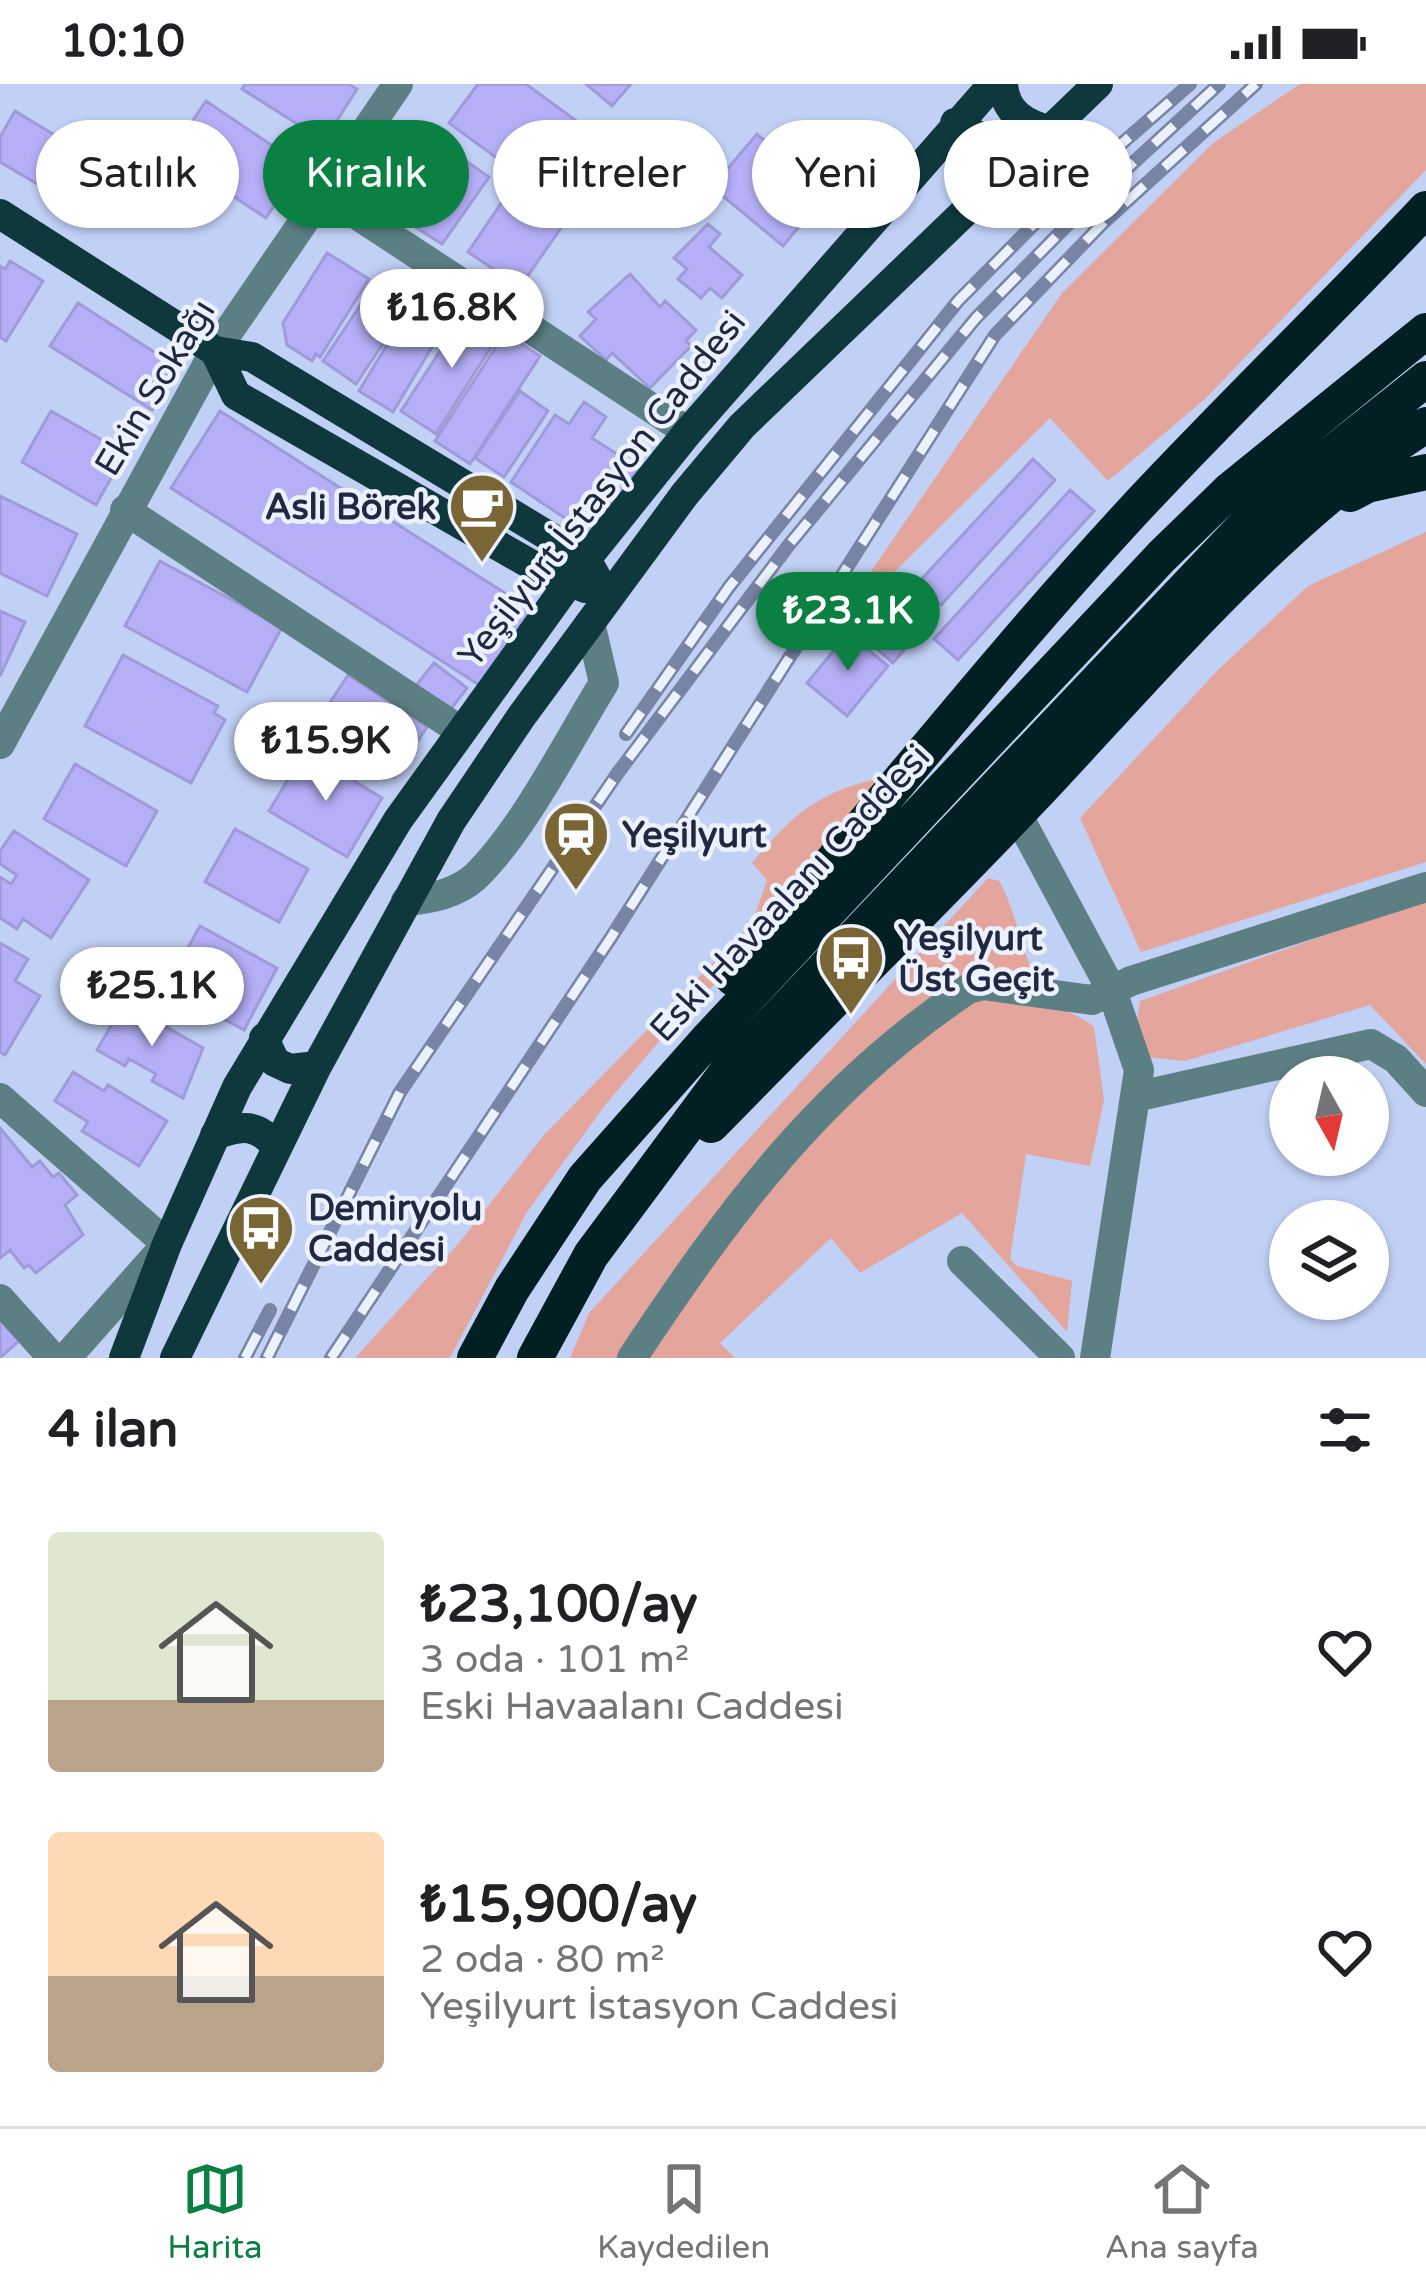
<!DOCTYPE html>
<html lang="tr">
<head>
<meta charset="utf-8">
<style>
	:root { --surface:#fff; --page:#f2f2f2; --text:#202124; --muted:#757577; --line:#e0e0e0; --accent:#0b8043 }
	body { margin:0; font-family:"Varela Round",sans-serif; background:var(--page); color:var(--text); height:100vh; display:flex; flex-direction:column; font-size:45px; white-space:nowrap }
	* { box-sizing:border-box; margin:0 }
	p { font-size:39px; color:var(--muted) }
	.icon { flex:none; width:66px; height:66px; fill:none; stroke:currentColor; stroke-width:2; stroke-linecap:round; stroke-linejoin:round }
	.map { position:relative; height:1274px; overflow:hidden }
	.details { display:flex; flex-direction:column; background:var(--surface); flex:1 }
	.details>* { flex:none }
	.guide { position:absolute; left:36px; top:36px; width:1356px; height:108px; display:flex; gap:24px }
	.needle { width:78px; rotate:172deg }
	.fabs { position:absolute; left:1269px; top:972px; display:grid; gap:24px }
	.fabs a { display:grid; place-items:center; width:120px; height:120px; border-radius:50%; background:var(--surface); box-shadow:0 3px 9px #0004; font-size:60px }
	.price { position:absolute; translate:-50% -102px; padding:0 27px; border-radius:42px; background:#fff; color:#222; font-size:39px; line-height:78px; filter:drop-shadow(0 3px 6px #0008) }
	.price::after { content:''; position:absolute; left:50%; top:72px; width:36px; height:27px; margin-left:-18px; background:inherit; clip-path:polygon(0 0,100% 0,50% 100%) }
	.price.selected { background:var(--accent); color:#fff }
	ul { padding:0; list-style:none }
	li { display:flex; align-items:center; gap:36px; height:300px; padding:0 48px }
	li span { display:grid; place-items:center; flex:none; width:336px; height:240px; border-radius:12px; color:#555 }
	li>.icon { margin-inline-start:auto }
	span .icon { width:144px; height:144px; fill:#fffc; stroke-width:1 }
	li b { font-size:51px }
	h2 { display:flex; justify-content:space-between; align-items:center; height:144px; padding:0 48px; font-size:51px }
	.tag { padding:0 42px; border-radius:54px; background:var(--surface); box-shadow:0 3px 9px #0004; font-size:42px; line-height:108px }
	.tag.selected { background:var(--accent); color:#fff }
	.status { display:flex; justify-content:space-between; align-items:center; height:84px; padding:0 60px; background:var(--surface); direction:ltr }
	.status svg { height:33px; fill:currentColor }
	.tab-bar { display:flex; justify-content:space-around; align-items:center; height:168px; border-top:3px solid var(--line); background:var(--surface); font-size:33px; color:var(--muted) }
	.tab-bar a { display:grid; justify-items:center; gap:6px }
	.tab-bar .selected { color:var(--accent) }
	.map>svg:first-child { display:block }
	.green { fill:#e3a59c }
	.building { fill:#b4aff7; stroke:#9f9ad8; stroke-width:3 }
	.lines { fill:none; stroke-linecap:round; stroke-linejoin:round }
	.minor { stroke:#5c7f84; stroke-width:30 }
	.major { stroke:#0f383d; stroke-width:30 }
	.highway { stroke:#021f23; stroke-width:36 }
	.rail-casing { stroke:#7784a3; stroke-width:14 }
	.rail { stroke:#ecf1fe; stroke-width:9; stroke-dasharray:27; stroke-linecap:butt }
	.labels { text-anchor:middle; stroke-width:9; stroke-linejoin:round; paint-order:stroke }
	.street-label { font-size:36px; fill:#202941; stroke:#ecf1fe }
	.poi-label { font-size:36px; font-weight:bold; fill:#202941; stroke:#ecf1fe; text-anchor:start }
</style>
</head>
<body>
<div class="status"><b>10:10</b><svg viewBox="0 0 49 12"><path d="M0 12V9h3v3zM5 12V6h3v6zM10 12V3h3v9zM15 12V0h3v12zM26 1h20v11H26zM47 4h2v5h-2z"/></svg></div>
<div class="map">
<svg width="1426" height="1274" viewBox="0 0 1426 1274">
	<rect width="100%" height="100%" fill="#c1d0f5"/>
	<!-- green -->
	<path class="green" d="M1300,0H1426V86L1205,315L1108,397L1050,334L860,522L850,518L1062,209L1213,59Z
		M1426,448V778L1141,868L1080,734L1218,586L1308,502Z
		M880,694L751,866L678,935L606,1020L527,1128L450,1274H355L459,1159L544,1051L752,839L767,796L752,779C792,731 818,708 880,694Z
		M988,794L999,797C1021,834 1021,887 1054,918C1064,928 1082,932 1094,943L1104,1016L1090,1082L1026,1070L1010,1175L1017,1182L1072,1197L1067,1248L962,1129L860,1189L831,1154L720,1259L735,1274H570L589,1229Z
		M1426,815V980L1370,921L1185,977L1146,973L1135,950L1140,917Z"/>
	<!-- building -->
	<path class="building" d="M245,0H348L357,5L324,57L242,5Z
		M478,0H526L604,57L558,119L449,39Z
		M586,0H631L612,22Z
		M206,17L301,81L266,134L170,70Z
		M15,27L109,84L83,127L0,78V53Z
		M757,50L827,109L783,162L712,103Z
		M445,62L489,93L442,160L417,144L422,136L394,118L432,63L441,69Z
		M508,109L561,144L520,203L468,168Z
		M708,140L720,150L709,163L742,191L722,214L710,204L701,214L678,195L687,185L674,174Z
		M327,169L369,195L320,273L316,270L312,277L287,261L283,239Z
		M10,177L43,197L6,257L0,253V182L5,185Z
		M630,190L660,223L665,217L696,246L686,257L691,262L650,304L612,269L606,276L580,252L596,235L588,228Z
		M373,202L407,224L356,300L323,277Z
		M78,219L179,284L152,326L50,262Z
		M468,224L502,246L436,350L401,327Z
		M407,228L441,248L393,328L359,307Z
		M505,249L540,272L470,380L435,357Z
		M520,307L548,327L504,393L475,374Z
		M584,318L606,333L592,354L639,384L593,453L511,398L555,331L569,340Z
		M51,327L125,369L96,421L22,378Z
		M220,327L533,527L484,604L171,404Z
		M1033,375L1055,396L941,521L917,500Z
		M1070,406L1094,427L958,576L934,555Z
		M0,412L77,450L47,512L0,489Z
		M160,477L282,543L247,608L125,542Z
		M877,507L922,545L893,579L848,540Z
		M0,527L25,538L0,592Z
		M848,549L888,582L847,632L807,599Z
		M123,571L218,622L214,629L225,636L191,699L85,642Z
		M434,579L467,604L448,629L414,604Z
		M348,591L427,643L394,693L315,641Z
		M305,667L382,714L347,773L269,727Z
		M75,680L157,727L126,782L44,735Z
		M235,745L308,785L279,838L205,798Z
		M14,747L89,796L51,854L23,835L17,845L0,834V793L11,800L17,791L0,780V767Z
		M200,842L277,884L244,946L166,904Z
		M0,859L28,875L15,897L40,912L5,971L0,968Z
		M124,919L203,964L183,1014L152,997L156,990L129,975L125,982L97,966Z
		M73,988L104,1007L108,1001L167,1037L139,1082L82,1047L88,1038L55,1017Z
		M0,1044L32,1083L40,1077L53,1093L59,1089L77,1111L65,1121L83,1151L36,1189L29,1181L24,1184L10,1166L0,1174Z
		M0,1234L20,1256L0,1274Z"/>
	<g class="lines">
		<!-- minor -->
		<path class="minor" d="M324,109L688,348
			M125,426L461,647
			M0,660L215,267L398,0
			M1017,730L1112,907L1139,986L1095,1274
			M406,817C430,815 456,810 475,793C523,747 568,657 604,599L590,539
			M1135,1013L1371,960L1396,975L1426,1008
			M0,1014L167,1160L66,1274
			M962,1177L1060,1274
			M0,1215L53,1274
			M632,1274C729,1128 820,1004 968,905L983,901L1092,916L1131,897L1426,803"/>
		<!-- major -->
		<path class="major" d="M1003,0C1005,29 1025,40 1051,47
			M955,39L989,58L1006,91
			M0,130L215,267L252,273L565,462L586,475L596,493
			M215,267L236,311L539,485L585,504
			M264,954L275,978L290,985L317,982
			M215,1051C241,1041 258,1039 276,1063
			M124,1274L167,1160L237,1003L398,736L586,475L688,348L993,0
			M175,1274L317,982L451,737L521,633L685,410L742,342L1098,0"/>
		<!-- highway -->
		<path class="highway" d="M1350,410L1367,401L1426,388
			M733,894C868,739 995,576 1135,425C1230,323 1331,226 1426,125
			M711,1041C819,930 930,822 1036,710C1150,589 1285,428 1426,341
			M475,1274L512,1205L585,1094L710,953L1162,472L1230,406L1426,247
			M535,1274L591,1171L730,984L1256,430L1426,295"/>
		<!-- rail casing -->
		<g class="rail-casing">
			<path id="rail" d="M626,650L729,503L958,217L1064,110L1190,0
				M245,1274L270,1226
				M267,1274L400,1008L617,690L788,462L976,234L1084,124L1219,0
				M331,1274L612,852L995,251L1104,138L1256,0"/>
		</g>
		<!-- rail -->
		<use href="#rail" class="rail"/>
	</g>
	<!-- icons -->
	<defs>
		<g id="cafe-pin" transform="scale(3.45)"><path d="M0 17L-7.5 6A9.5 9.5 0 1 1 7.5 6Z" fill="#7a6635" stroke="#ecf1fe"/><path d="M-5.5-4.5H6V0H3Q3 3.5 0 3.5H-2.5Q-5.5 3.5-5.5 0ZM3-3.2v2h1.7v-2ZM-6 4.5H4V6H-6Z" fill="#fff"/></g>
		<g id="station-pin" transform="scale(3.45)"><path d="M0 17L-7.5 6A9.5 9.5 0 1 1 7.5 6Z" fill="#7a6635" stroke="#ecf1fe"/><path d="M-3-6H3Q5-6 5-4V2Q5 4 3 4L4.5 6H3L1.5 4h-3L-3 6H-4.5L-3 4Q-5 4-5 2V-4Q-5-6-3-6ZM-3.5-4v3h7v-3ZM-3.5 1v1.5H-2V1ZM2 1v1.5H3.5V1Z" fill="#fff"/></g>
		<g id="bus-pin" transform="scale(3.45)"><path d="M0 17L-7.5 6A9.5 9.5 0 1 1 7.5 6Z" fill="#7a6635" stroke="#ecf1fe"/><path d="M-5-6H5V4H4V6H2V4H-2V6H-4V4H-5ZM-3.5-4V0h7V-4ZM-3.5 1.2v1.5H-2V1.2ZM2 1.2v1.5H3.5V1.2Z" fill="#fff"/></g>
	</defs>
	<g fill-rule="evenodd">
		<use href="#cafe-pin" x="482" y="422"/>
		<use href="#station-pin" x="576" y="750"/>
		<use href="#bus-pin" x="851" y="874"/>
		<use href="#bus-pin" x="261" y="1144"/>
	</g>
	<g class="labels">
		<!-- street labels -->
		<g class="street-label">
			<text transform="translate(154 303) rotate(-59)" y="13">Ekin Sokağı</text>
			<text transform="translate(601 404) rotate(-52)" y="13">Yeşilyurt İstasyon Caddesi</text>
			<text transform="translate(789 808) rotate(-47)" y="13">Eski Havaalanı Caddesi</text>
		</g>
		<!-- poi labels -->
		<g class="poi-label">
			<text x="436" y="435" text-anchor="end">Asli Börek</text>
			<text x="622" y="763">Yeşilyurt</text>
			<text x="898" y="866">Yeşilyurt<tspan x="898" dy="41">Üst Geçit</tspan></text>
			<text x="308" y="1136">Demiryolu<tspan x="308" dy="41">Caddesi</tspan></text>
		</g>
	</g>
</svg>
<div class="fabs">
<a><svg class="needle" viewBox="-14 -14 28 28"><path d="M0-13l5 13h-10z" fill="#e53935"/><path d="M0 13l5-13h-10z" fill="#757577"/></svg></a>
<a><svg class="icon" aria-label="layers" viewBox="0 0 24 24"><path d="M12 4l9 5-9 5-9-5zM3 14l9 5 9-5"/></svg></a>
</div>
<b class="price" style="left:452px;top:287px">₺16.8K</b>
<b class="price selected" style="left:848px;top:590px">₺23.1K</b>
<b class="price" style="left:326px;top:720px">₺15.9K</b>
<b class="price" style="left:152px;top:965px">₺25.1K</b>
<div class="guide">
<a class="tag">Satılık</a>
<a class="tag selected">Kiralık</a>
<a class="tag">Filtreler</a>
<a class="tag">Yeni</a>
<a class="tag">Daire</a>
</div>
</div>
<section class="details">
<h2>4 ilan<svg class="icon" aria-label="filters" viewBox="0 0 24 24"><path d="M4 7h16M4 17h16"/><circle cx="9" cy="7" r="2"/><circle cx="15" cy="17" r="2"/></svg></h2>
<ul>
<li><span style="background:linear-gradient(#dfe7d0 70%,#b9a48a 0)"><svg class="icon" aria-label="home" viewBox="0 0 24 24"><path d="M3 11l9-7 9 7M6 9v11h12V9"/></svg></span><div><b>₺23,100/ay</b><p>3 oda · 101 m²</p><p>Eski Havaalanı Caddesi</p></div><svg class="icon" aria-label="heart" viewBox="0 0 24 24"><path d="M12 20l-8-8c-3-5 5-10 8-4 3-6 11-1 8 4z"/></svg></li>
<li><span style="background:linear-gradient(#ffd9b3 60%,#b9a48a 0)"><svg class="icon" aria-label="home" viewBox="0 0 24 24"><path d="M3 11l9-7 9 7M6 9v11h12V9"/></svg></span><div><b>₺15,900/ay</b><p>2 oda · 80 m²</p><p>Yeşilyurt İstasyon Caddesi</p></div><svg class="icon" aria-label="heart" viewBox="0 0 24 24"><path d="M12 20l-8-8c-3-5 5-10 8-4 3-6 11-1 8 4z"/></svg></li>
</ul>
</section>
<nav class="tab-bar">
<a class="selected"><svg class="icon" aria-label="map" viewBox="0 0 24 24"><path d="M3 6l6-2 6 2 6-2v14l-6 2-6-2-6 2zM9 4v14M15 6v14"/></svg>Harita</a>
<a><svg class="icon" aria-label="saved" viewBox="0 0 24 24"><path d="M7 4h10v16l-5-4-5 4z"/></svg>Kaydedilen</a>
<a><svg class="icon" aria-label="home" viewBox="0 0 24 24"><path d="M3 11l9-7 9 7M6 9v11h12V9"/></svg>Ana sayfa</a>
</nav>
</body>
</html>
